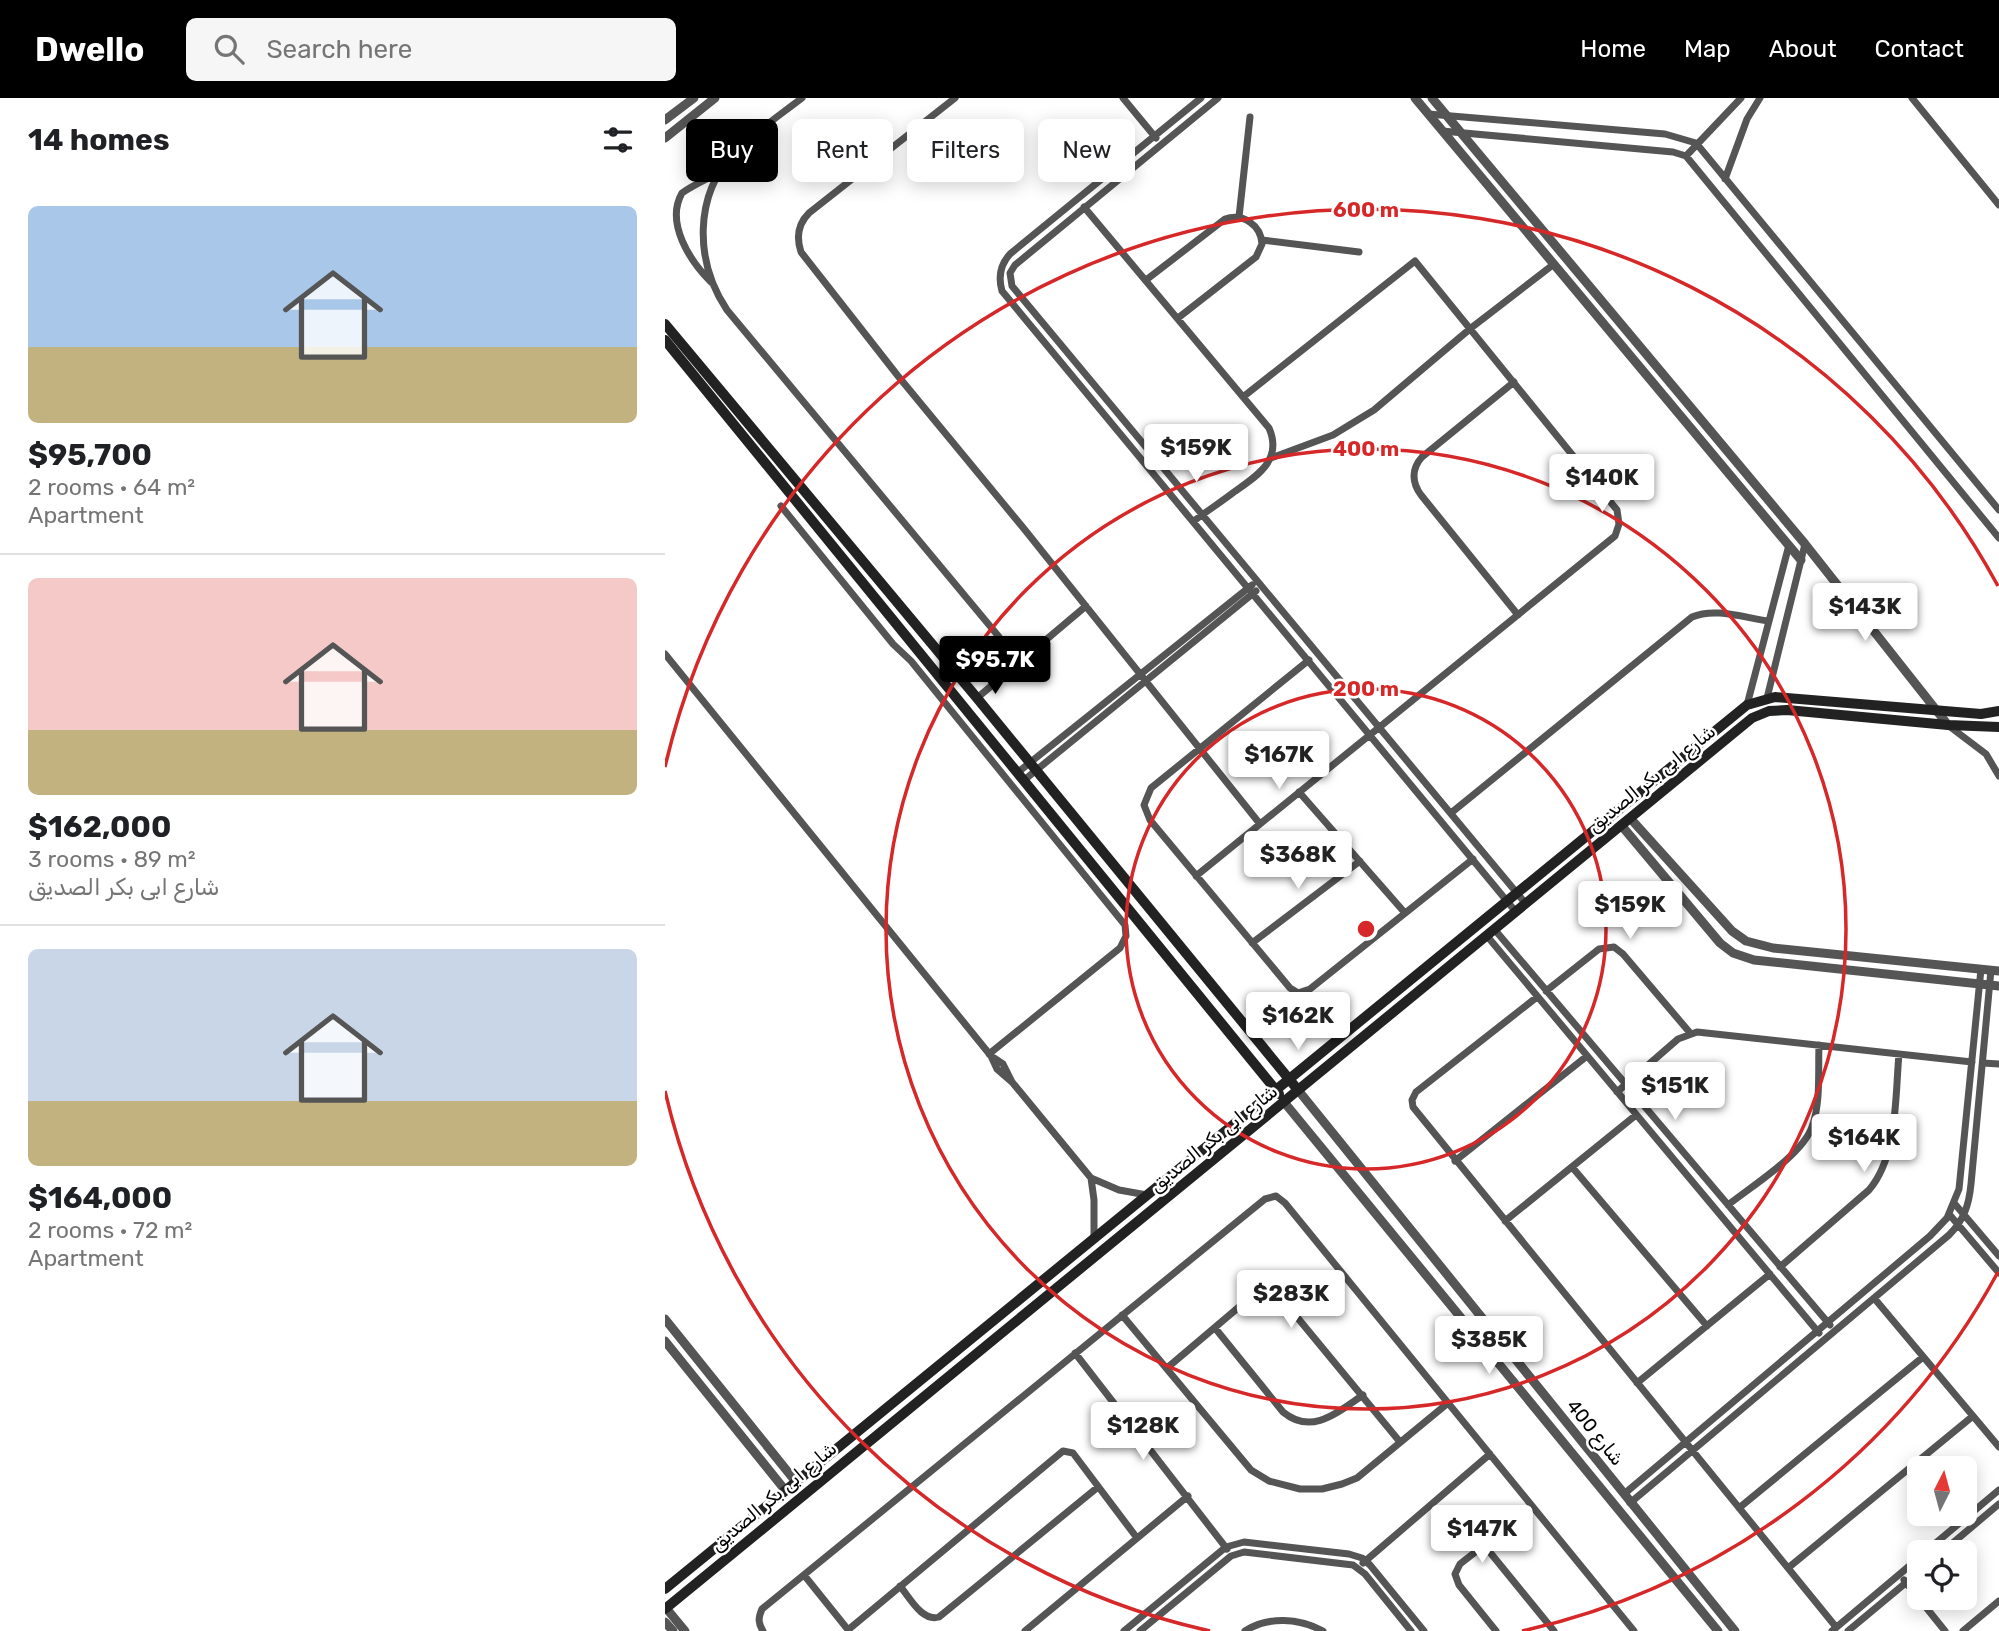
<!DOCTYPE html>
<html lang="en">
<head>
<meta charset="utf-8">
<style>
	:root { --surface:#fff; --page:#f6f6f6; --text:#202124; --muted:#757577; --line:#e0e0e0; --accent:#000 }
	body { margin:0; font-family:Rubik,Cairo,sans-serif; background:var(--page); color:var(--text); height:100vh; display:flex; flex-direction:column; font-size:26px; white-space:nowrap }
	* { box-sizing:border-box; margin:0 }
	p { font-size:23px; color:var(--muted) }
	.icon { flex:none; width:38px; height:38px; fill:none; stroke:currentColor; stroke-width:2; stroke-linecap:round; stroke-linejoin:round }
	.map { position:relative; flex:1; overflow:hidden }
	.panel { display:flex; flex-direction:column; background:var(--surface); width:665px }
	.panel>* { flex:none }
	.banner { position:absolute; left:21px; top:21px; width:665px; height:63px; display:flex; gap:14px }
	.needle { width:46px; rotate:6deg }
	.tools { position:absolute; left:1242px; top:1358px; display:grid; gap:14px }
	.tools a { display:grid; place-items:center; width:70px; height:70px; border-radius:10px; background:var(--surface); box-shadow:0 4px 18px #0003; font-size:35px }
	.price { position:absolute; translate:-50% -60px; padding:0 16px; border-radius:7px; background:#fff; color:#222; font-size:23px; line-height:46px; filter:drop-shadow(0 2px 4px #0008) }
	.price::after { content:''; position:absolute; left:50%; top:42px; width:21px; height:16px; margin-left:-10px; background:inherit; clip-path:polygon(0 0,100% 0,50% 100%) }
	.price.active { background:var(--accent); color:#fff }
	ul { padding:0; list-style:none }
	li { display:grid; align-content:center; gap:14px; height:371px; padding:0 28px }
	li+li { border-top:2px solid var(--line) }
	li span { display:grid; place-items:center; height:217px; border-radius:10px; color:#555 }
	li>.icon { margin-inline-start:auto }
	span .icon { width:126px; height:126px; fill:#fffc; stroke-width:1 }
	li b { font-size:30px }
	h2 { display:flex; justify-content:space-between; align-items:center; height:84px; padding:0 28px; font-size:30px }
	.tag { padding:0 24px; border-radius:10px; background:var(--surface); box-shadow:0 4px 18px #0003; font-size:24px; line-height:63px }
	.tag.active { background:var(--accent); color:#fff }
	header { display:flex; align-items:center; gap:42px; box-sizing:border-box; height:98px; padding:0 35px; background:var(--accent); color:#fff }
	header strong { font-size:33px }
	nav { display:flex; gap:38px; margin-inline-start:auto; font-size:24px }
	.search { width:490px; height:63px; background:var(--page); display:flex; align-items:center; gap:18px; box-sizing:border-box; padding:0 24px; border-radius:10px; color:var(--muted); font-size:26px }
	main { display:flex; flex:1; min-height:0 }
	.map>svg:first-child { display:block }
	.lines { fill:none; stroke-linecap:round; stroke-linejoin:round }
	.minor { stroke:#555; stroke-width:7 }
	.tertiary { stroke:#555; stroke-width:9 }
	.secondary { stroke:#222; stroke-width:10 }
	.ring { fill:none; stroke:#d62828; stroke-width:3.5 }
	.labels { text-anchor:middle; stroke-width:5; stroke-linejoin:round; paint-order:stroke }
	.street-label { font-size:19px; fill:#000; stroke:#fff }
	.centre { fill:#d62828; stroke:#fff; stroke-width:3.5 }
	.ring-label { font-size:21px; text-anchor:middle; font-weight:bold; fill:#d62828; stroke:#fff; stroke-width:5; stroke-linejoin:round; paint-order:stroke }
</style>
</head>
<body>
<header>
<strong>Dwello</strong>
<div class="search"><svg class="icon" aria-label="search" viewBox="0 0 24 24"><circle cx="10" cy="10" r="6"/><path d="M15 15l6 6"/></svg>Search here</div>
<nav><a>Home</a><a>Map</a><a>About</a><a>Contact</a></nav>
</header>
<main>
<section class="panel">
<h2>14 homes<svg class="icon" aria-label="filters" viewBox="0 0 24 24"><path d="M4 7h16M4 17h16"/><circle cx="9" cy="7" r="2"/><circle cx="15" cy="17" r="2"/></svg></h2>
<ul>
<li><span style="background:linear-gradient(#a9c7e8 65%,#c2b280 0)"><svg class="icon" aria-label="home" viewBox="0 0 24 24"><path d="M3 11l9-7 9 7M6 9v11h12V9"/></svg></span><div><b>$95,700</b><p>2 rooms · 64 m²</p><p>Apartment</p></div></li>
<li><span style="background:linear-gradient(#f6c9c9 70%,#c2b280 0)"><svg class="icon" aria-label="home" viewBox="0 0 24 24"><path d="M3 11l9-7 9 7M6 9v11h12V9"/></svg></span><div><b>$162,000</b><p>3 rooms · 89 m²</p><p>شارع ابى بكر الصديق</p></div></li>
<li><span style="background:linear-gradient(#c9d6e8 70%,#c2b280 0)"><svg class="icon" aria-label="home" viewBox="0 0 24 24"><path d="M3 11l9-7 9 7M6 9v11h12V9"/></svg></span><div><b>$164,000</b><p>2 rooms · 72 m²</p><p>Apartment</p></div></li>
</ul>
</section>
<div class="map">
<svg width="1334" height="1533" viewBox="0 0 1334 1533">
	<rect width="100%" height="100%" fill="#fff"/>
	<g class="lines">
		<!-- minor -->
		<path class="minor" d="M137,0C115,17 90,34 70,54C28,98 30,164 62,212L355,564
			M290,0L144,115C133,126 131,139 136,154L233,278L360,432L595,726
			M458,0L491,40
			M536,0L345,156C335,167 333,179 337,193L851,814
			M553,0L350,167L345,175L347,188L861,806
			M1247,0L1334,107
			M763,16L1000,36L1031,45L1334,412
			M777,33L1008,54L1021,58L1334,440
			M1021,58L1076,0
			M1060,81L1082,21L1095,0
			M419,109L604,330C618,362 592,378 569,394C556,404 542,413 529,423
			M574,119L585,19
			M597,142L694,154
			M481,182L560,121C578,115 596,127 597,146L591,159L513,220
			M46,184C25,163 0,125 17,95C28,87 42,81 55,74
			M849,284L757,359C746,371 747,385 756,397L853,517
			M606,360L668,337L709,312L806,230L889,166
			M116,408L228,546L246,563L460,827L461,838L455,850L324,956
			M0,556L326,958L332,971L347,984L426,1080L454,1092L482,1097
			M644,562L486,690L479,707L485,722L625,890L633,895L645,891L808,761
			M312,600L421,508
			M1102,600L1140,446
			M1082,607L1124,447
			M1284,628L1321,656L1334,678
			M352,675L587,487
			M358,683L591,493
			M634,694L740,815
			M786,715L1027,519C1050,509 1080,520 1104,523
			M531,778L950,438L954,426L952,412L750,163L578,299
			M830,832L1165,1227
			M822,838L1154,1235
			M587,845L695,763
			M881,893L934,851L949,849L958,856L1026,936
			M872,899L751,994L747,1002L748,1009L1171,1529
			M326,958L338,966L347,984
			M1318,965L1334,966
			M952,994L1013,941L1032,934L1307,964
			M790,1063L922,958
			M907,1069L1042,1228
			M426,1080L429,1102V1141
			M1289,1105L1334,1158
			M1063,1107C1087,1088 1137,1057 1147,1029C1156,1004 1153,973 1154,947
			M1284,1116L1334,1175
			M840,1123L971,1017
			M1115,1169L1204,1092C1233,1058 1230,999 1234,956
			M1209,1200L1334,1349
			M457,1217L586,1372L604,1383L635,1391H657L677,1386L692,1380L783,1305
			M550,1230L618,1314C647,1338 673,1314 698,1297
			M410,1255L562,1451
			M502,1270L594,1192L601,1189L608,1190L735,1344
			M972,1285L1105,1176
			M959,1396L1265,1138L1282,1120L1294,1091L1316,871
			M965,1405L1284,1137C1299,1122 1304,1107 1306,1086L1326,872
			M1074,1410L1258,1259
			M819,1447L889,1533
			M1260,1454L1334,1392
			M1277,1454L1334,1406
			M698,1465L825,1356
			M1123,1470L1308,1318
			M139,1477L184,1533
			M1239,1482L1280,1533
			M235,1488C245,1500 257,1524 274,1519L433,1389
			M183,1532L398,1353L408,1355L472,1440
			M98,1533C93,1525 93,1520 97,1511L600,1101L611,1098L620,1105L969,1533
			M360,1533L523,1398
			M459,1533L561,1449L579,1444L684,1456L697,1460L705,1467L759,1533
			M475,1533L566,1458L579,1454L688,1467L700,1476L746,1533
			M580,1533C603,1518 634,1520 658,1533
			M831,1533L794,1487L790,1476L795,1466L868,1409
			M1167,1533L1255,1459
			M1183,1533L1255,1473
			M1298,1533L1334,1503"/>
		<!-- tertiary -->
		<path class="tertiary" d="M750,0L1136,462
			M767,0L1140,446L1283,627
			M0,22L29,0
			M0,40L50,0
			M965,720L1067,833L1081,843L1108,850L1334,873
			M956,727L1055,845L1068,855L1089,862L1334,888
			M633,992L1070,1533
			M619,1004L1053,1533
			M0,1221L131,1384
			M0,1243L120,1392
			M1,1510L20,1533
			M0,1524L8,1533"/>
		<!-- secondary -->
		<path class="secondary" d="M0,226L312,600L633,992
			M0,242L614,996
			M0,1491L1082,607L1110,599L1316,616L1334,613
			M0,1511L1087,620L1104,613L1122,612L1283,627L1334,629"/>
	</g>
	<!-- distance rings -->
	<g class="ring">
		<circle cx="701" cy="831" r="240"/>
		<circle cx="701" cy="831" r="480"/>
		<path d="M1333 1174A719 719 0 0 1 857 1533M545 1533A719 719 0 0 1 0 993M0 669A719 719 0 0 1 1333 488"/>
	</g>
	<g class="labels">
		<!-- street labels -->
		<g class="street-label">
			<text transform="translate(986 680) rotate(-39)" y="7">شارع ابى بكر الصديق</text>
			<text transform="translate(548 1040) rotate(-39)" y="7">شارع ابى بكر الصديق</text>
			<text transform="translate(931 1334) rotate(51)" y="7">شارع 400</text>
			<text transform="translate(108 1398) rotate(-40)" y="7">شارع ابى بكر الصديق</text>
		</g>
	</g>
	<circle cx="701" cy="831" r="10" class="centre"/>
	<g class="ring-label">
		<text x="701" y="119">600 m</text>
		<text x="701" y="358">400 m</text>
		<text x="701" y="598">200 m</text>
	</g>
</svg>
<div class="tools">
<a><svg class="needle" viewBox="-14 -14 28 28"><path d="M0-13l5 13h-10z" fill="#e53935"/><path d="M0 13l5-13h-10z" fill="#757577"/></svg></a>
<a><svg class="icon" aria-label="locate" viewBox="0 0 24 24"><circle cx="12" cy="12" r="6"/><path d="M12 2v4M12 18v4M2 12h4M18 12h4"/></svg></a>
</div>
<b class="price" style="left:531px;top:386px">$159K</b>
<b class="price" style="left:937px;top:416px">$140K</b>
<b class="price" style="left:1200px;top:545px">$143K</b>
<b class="price active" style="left:330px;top:598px">$95.7K</b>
<b class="price" style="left:614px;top:693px">$167K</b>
<b class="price" style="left:633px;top:793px">$368K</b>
<b class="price" style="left:965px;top:843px">$159K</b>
<b class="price" style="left:633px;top:954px">$162K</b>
<b class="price" style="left:1010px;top:1024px">$151K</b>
<b class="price" style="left:1199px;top:1076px">$164K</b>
<b class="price" style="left:626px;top:1232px">$283K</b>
<b class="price" style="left:824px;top:1278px">$385K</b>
<b class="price" style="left:478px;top:1364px">$128K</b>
<b class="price" style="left:817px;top:1467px">$147K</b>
<div class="banner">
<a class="tag active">Buy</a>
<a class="tag">Rent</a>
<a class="tag">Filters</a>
<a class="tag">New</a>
</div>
</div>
</main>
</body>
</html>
